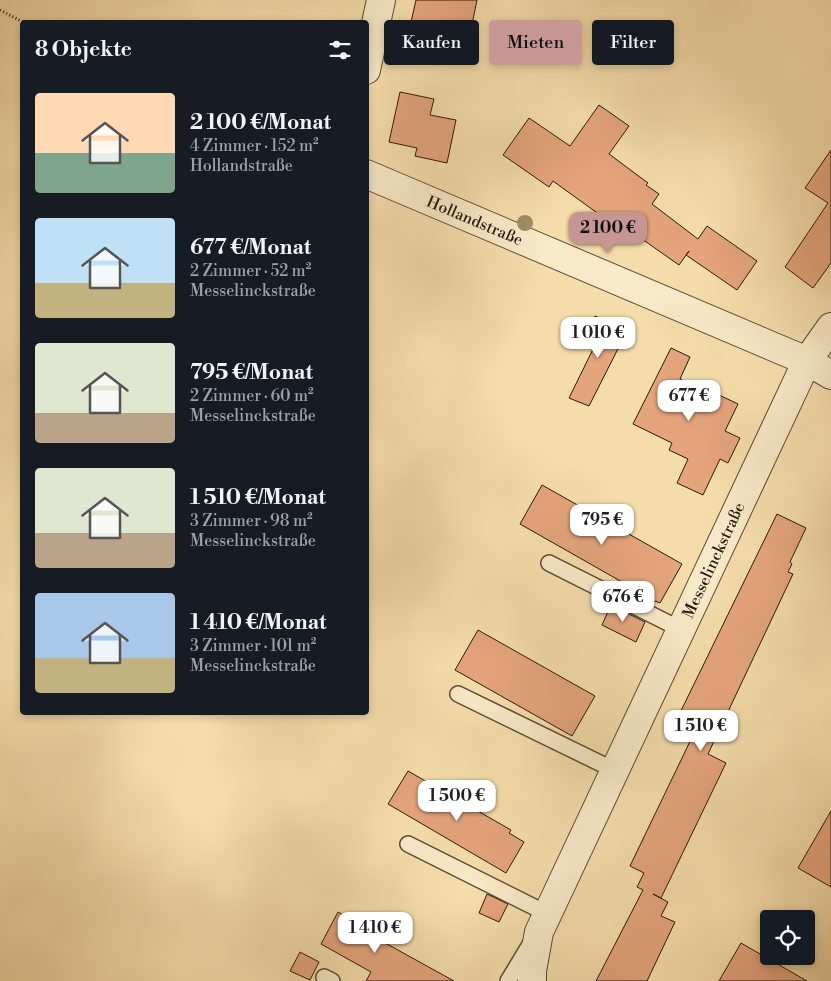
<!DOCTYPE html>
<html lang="de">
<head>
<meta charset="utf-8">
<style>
	:root { --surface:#171b24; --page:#242831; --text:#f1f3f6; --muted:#9ea1a6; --accent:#c59692 }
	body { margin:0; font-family:"Libre Bodoni",serif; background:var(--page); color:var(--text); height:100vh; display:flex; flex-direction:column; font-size:19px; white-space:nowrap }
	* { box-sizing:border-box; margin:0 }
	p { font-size:16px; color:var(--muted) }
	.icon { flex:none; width:28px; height:28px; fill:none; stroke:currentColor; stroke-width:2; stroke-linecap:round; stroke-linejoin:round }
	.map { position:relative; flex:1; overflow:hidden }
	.sheet { position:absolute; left:20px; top:20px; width:349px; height:695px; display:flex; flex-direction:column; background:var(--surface); border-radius:5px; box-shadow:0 2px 8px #0003 }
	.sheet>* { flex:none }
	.guide { position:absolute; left:384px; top:20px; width:371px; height:45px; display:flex; gap:10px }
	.buttons { position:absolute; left:760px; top:910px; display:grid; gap:10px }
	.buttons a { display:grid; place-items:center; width:55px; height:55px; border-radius:5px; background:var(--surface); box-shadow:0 2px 8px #0003; font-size:25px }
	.price { position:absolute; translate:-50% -42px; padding:0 11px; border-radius:10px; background:#fff; color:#222; font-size:16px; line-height:32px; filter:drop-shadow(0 1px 2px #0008) }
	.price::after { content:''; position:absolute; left:50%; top:30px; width:15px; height:11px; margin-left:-8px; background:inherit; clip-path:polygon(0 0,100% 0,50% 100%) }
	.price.current { background:var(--accent); color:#111 }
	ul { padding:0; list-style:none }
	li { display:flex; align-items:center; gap:15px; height:125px; padding:0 15px }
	li span { display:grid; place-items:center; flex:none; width:140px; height:100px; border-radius:5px; color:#555 }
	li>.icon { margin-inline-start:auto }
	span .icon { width:60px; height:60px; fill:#fffc; stroke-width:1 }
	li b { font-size:21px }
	h2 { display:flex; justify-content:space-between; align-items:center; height:60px; padding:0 15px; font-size:21px }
	.pill { padding:0 18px; border-radius:5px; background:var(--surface); box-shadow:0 2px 8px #0003; font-size:18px; line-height:45px }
	.pill.current { background:var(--accent); color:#111 }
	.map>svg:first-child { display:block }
	.building { fill:#e4a47c; stroke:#29190e }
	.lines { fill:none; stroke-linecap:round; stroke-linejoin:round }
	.service-casing { stroke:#5c4a35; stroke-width:18 }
	.minor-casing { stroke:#5c4a35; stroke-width:30 }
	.path { stroke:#29190e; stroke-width:3; stroke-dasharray:1 2.5; stroke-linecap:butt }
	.service { stroke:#f8e9c8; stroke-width:15 }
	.minor { stroke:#f8e9c8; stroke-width:28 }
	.tree { fill:#9e8d68 }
	.labels { text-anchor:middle; stroke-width:4.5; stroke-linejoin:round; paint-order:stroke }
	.street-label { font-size:16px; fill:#29190e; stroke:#f8e9c8 }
</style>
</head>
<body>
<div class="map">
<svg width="831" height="981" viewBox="0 0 831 981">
	<rect width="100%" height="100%" fill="#f5ddab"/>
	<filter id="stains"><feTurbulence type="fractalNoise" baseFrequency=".004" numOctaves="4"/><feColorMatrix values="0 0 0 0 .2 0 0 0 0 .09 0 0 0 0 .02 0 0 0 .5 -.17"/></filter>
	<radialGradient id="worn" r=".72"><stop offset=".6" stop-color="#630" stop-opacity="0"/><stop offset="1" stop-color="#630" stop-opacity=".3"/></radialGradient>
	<!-- building -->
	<path class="building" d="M416,0H477L468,44L409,31Z
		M400,92L434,99L430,115L456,120L447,163L415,156L417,148L389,142Z
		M599,105L629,126L609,154L648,183L646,185L659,194L652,204L698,239L707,226L757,261L737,290L686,255L689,251L679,265L632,232L629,236L553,181L549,187L503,155L529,118L570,146Z
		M831,150V263L813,288L785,267L828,203L805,188Z
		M595,316L627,331L589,406L569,398L597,341L585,336Z
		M671,348L690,357L680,379L718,398L719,395L738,404L725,431L740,438L728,463L720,459L703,495L677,483L688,459L669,450L672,443L633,424Z
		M542,485L682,564L660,603L655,601L653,605L619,588L622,582L520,524Z
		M777,514L806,528L790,562L792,564L788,572L793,574L708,754L726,763L661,898L653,894L668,902L661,916L675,922L647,981H596L643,890L637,887L644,873L630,866L695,731L676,721Z
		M611,605L645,622L636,642L602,625Z
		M478,630L595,696L572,736L455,670Z
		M408,771L511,830L509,833L524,842L506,873L388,804Z
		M831,811V887L798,868Z
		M487,894L508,904L499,922L479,913Z
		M338,912L377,934L376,936L387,944L454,981H366L371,972L321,944Z
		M741,943L807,981H719Z
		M300,952L319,962L310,980L290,971Z"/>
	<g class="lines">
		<!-- service casing -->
		<g class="service-casing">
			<path id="service" d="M549,563L680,629
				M458,694L614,770
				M408,844L548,914
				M324,977L332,981
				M508,981L531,943"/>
		</g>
		<!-- minor casing -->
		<g class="minor-casing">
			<path id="minor" d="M366,70L381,0
				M366,174L807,361L831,375
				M532,981V971L539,932L807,361L831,327"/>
		</g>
		<!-- path -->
		<path class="path" d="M0,10L23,22"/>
		<!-- service -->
		<use href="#service" class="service"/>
		<!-- minor -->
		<use href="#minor" class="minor"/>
	</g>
	<!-- trees -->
	<circle class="tree" cx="525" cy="223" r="8"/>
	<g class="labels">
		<!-- street labels -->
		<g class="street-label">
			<text transform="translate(475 220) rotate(23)" y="6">Hollandstraße</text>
			<text transform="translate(713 560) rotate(-65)" y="6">Messelinckstraße</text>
		</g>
	</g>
	<rect width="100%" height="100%" filter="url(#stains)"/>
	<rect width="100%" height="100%" fill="url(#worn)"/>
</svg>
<div class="buttons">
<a><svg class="icon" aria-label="locate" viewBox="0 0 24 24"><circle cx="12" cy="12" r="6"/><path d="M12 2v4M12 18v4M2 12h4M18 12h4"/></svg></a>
</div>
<b class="price current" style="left:608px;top:254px">2 100 €</b>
<b class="price" style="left:598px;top:359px">1 010 €</b>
<b class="price" style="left:689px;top:422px">677 €</b>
<b class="price" style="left:602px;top:546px">795 €</b>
<b class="price" style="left:623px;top:623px">676 €</b>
<b class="price" style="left:701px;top:752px">1 510 €</b>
<b class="price" style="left:457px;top:822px">1 500 €</b>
<b class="price" style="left:375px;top:954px">1 410 €</b>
<div class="guide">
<a class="pill">Kaufen</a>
<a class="pill current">Mieten</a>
<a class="pill">Filter</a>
</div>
<section class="sheet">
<h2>8 Objekte<svg class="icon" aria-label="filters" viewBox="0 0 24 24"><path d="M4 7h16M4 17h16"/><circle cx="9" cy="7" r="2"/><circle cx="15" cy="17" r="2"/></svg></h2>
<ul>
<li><span style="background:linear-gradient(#ffd9b3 60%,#7fa58c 0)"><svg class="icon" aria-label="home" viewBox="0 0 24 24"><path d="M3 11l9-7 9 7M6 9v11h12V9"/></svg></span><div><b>2 100 €/Monat</b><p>4 Zimmer · 152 m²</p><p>Hollandstraße</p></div></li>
<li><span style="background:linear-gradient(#bfe0f5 65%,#c2b280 0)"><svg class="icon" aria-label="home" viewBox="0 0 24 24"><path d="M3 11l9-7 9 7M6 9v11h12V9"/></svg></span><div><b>677 €/Monat</b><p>2 Zimmer · 52 m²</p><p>Messelinckstraße</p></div></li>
<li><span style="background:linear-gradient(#dfe7d0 70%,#b9a48a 0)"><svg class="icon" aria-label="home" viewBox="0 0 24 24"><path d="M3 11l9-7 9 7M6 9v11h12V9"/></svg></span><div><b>795 €/Monat</b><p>2 Zimmer · 60 m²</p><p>Messelinckstraße</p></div></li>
<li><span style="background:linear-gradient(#dfe7d0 65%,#b9a48a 0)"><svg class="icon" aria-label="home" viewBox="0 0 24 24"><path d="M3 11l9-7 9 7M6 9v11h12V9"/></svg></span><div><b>1 510 €/Monat</b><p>3 Zimmer · 98 m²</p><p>Messelinckstraße</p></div></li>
<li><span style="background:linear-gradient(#a9c7e8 65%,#c2b280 0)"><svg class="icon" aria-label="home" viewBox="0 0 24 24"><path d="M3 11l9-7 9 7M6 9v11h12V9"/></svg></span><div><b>1 410 €/Monat</b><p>3 Zimmer · 101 m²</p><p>Messelinckstraße</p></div></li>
</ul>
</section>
</div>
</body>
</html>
